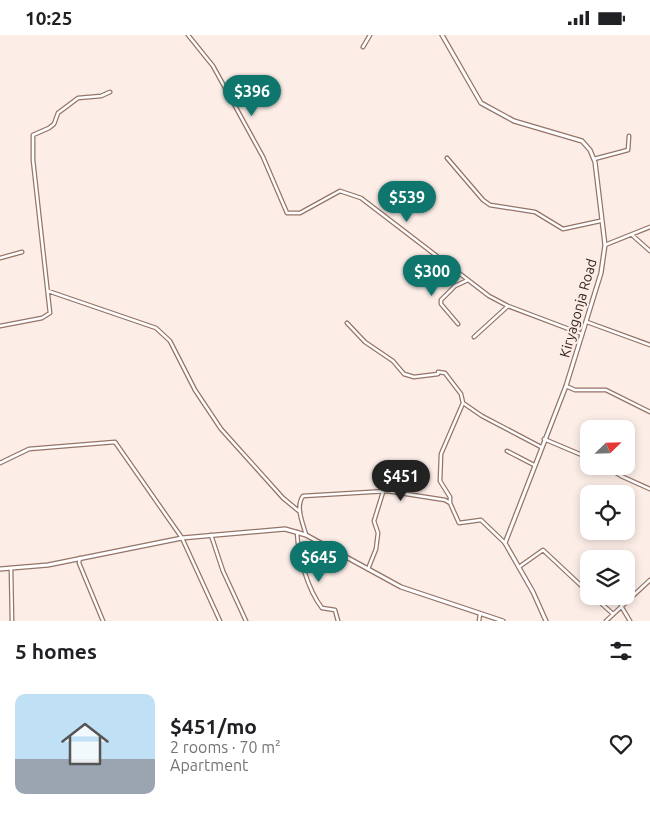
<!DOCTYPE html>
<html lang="en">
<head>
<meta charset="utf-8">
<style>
	:root { --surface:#fff; --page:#f6f6f6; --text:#202124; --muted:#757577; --line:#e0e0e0; --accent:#0f766e }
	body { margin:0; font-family:Ubuntu,sans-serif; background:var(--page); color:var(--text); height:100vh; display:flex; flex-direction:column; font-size:19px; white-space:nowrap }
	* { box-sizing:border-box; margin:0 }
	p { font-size:16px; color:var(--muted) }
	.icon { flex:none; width:28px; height:28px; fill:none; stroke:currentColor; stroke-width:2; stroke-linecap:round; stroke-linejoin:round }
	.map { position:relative; height:586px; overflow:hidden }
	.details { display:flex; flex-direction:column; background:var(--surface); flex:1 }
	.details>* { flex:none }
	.needle { width:32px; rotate:67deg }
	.controls { position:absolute; left:580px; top:385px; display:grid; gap:10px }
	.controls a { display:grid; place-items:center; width:55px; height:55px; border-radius:10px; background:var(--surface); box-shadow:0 2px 8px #0003; font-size:25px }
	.price { position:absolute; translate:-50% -42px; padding:0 11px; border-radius:18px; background:var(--accent); color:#fff; font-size:16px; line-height:32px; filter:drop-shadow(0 1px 2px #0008) }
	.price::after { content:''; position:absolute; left:50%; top:30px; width:15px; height:11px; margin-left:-8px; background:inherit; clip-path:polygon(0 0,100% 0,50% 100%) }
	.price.selected { background:#222; color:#fff }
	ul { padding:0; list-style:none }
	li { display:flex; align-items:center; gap:15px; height:125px; padding:0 15px }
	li+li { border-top:1px solid var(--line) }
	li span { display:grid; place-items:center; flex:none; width:140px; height:100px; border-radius:10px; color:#555 }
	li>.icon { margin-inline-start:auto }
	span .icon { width:60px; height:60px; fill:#fffc; stroke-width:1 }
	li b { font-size:21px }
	h2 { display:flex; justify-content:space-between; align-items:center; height:60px; padding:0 15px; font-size:21px }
	.status { display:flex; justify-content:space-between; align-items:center; height:35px; padding:0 25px; background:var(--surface); direction:ltr }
	.status svg { height:14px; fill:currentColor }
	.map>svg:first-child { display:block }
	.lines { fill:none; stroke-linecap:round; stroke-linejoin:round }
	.minor-casing { stroke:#957467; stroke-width:5 }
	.tertiary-casing { stroke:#957467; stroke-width:5.5 }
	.minor { stroke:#fff; stroke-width:2.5 }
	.tertiary { stroke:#fff; stroke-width:3 }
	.labels { text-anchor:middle; stroke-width:4; stroke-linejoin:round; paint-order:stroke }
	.street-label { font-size:14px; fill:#32241f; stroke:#fcede7 }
</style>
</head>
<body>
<div class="status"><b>10:25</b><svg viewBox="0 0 49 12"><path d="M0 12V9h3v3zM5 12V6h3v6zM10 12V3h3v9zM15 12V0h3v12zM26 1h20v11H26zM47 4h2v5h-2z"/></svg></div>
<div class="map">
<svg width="650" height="586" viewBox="0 0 650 586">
	<rect width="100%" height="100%" fill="#fcede7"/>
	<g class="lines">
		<!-- minor casing -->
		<g class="minor-casing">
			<path id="minor" d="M188,0L213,31L229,60L263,122L287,178H300L340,156L361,163L489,261L508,271
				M363,12L370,0
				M447,123L483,165L490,170L535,177L563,194L600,186
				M594,124L628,115L629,101
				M632,200L650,216
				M605,210L650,192
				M0,223L22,217
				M48,256L156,293L170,306L195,355L221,394L283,463L300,477
				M587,287L650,310
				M347,288L365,307L393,326L404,339L414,342L438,339
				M458,289L441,269V265L455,251L468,245
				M0,291L42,283L50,278L33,125V100L49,93L54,89L58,78L78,63L101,61L110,57
				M474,302L508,271L582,299
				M438,337L445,338L461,359L463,368L441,419L440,446L450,462V468
				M566,351L575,355H606L650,377
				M463,368L482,381L541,412
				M544,404L589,423
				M507,416L534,430
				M0,428L29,414L115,407L182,503
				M605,431L621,441L650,454
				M297,497C298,521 308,555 322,573L335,575L338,586
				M211,500L223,536L246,586
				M306,500C303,488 295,472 303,461L387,456L445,465L450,468L459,488L481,485L505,508
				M182,503L220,586
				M80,523L79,528L103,586
				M519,532L543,515L589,558
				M11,533L12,586
				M368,534L376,514L378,498L374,486L383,457
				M593,561L613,579
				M621,571L630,586
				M479,586L480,579
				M606,586L650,545"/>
		</g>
		<!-- tertiary casing -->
		<g class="tertiary-casing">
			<path id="tertiary" d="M442,0L481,68L514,86L582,106L590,115L595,127L605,210L601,238L566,351L505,508L533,557L546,586
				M0,534L48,530L182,503L285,494L306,500L401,552L503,586"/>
		</g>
		<!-- minor -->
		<use href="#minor" class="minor"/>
		<!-- tertiary -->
		<use href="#tertiary" class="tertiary"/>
	</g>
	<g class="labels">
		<!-- street labels -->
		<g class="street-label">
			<text transform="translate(578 273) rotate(-74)" y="5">Kiryagonja Road</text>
		</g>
	</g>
</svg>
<div class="controls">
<a><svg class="needle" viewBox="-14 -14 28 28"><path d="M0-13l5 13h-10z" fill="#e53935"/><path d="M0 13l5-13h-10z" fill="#757577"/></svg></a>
<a><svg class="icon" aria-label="locate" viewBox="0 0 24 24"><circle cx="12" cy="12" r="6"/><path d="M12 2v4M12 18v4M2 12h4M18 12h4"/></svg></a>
<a><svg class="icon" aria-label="layers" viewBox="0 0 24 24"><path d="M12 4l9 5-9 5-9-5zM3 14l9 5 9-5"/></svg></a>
</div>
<b class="price" style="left:252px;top:82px">$396</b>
<b class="price" style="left:407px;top:188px">$539</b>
<b class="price" style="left:432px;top:262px">$300</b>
<b class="price selected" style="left:401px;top:467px">$451</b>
<b class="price" style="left:319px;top:548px">$645</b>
</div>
<section class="details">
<h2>5 homes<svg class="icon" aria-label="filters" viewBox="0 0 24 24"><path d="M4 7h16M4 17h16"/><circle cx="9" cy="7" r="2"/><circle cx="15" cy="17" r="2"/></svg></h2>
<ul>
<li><span style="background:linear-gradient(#bfe0f5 65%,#9aa5b1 0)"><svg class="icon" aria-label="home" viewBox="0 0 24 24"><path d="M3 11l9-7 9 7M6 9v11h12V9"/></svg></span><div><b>$451/mo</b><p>2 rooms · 70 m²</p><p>Apartment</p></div><svg class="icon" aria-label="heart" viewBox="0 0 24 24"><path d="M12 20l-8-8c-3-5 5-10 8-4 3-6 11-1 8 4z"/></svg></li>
</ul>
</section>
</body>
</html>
